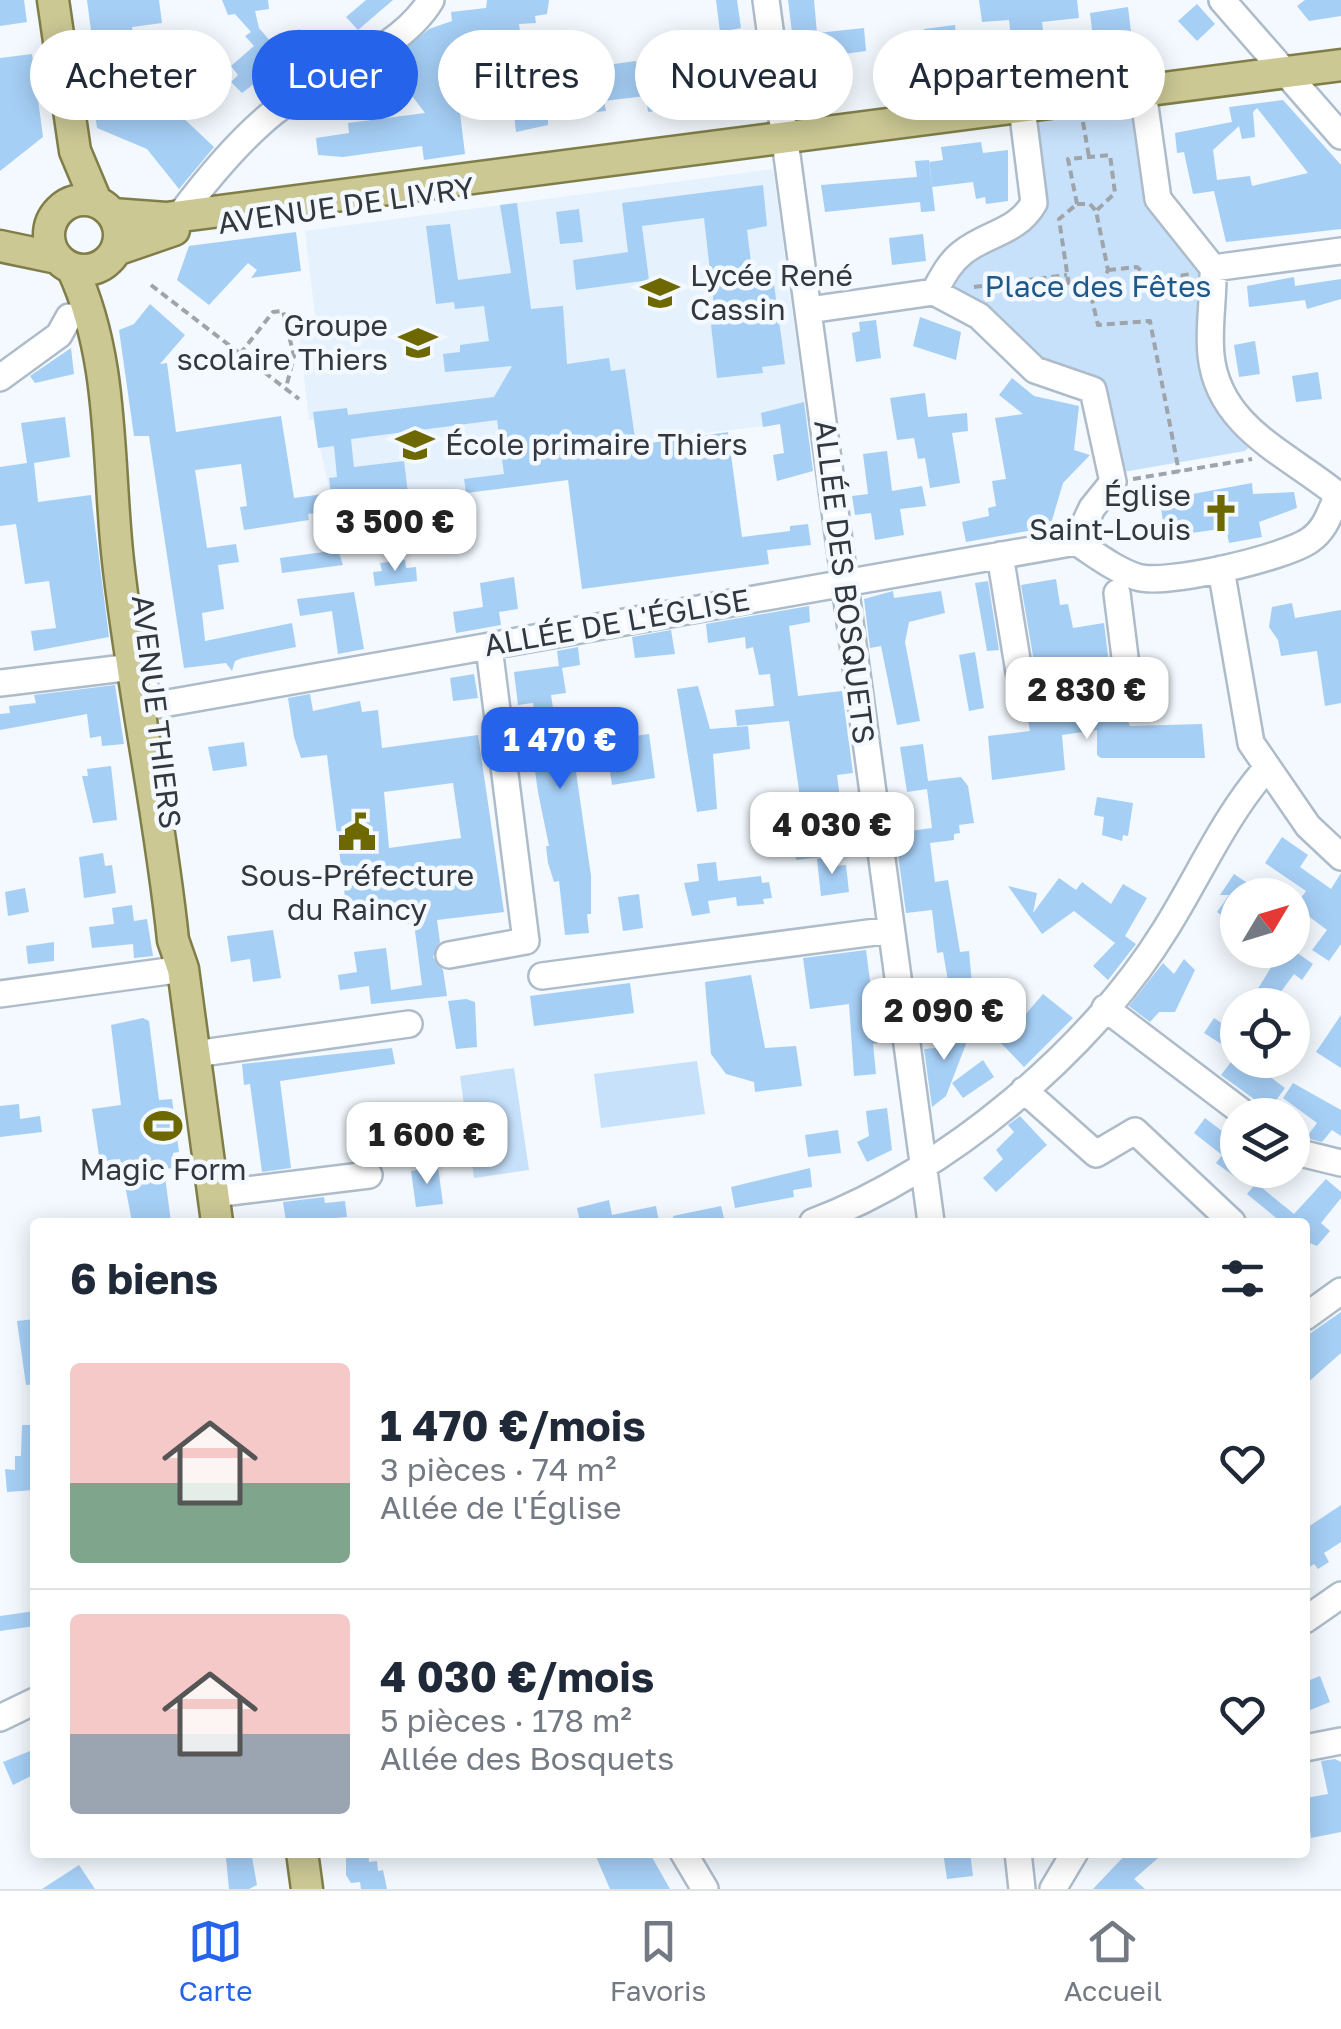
<!DOCTYPE html>
<html lang="fr">
<head>
<meta charset="utf-8">
<style>
	:root { --surface:#fff; --page:#f2f2f3; --text:#1f2937; --muted:#747a83; --line:#e0e1e3; --accent:#2563eb }
	body { margin:0; font-family:"Golos Text",sans-serif; background:var(--page); color:var(--text); height:100vh; display:flex; flex-direction:column; font-size:38px; white-space:nowrap }
	* { box-sizing:border-box; margin:0 }
	p { font-size:32px; color:var(--muted) }
	.icon { flex:none; width:55px; height:55px; fill:none; stroke:currentColor; stroke-width:2; stroke-linecap:round; stroke-linejoin:round }
	.map { position:relative; flex:1; overflow:hidden }
	.sheet { position:absolute; left:30px; top:1218px; width:1280px; height:640px; display:flex; flex-direction:column; background:var(--surface); border-radius:10px; box-shadow:0 5px 25px #0003 }
	.sheet>* { flex:none }
	.guide { position:absolute; left:30px; top:30px; width:1282px; height:90px; display:flex; gap:20px }
	.needle { width:65px; rotate:52deg }
	.fabs { position:absolute; left:1220px; top:878px; display:grid; gap:20px }
	.fabs a { display:grid; place-items:center; width:90px; height:90px; border-radius:50%; background:var(--surface); box-shadow:0 5px 25px #0003; font-size:50px }
	.price { position:absolute; translate:-50% -85px; padding:0 22px; border-radius:20px; background:#fff; color:#222; font-size:32px; line-height:65px; filter:drop-shadow(0 2px 5px #0008) }
	.price::after { content:''; position:absolute; left:50%; top:60px; width:30px; height:22px; margin-left:-15px; background:inherit; clip-path:polygon(0 0,100% 0,50% 100%) }
	.price.on { background:var(--accent); color:#fff }
	ul { padding:0; list-style:none }
	li { display:flex; align-items:center; gap:30px; height:250px; padding:0 40px }
	li+li { border-top:2px solid var(--line) }
	li span { display:grid; place-items:center; flex:none; width:280px; height:200px; border-radius:10px; color:#555 }
	li>.icon { margin-inline-start:auto }
	span .icon { width:120px; height:120px; fill:#fffc; stroke-width:1 }
	li b { font-size:42px }
	h2 { display:flex; justify-content:space-between; align-items:center; height:120px; padding:0 40px; font-size:42px }
	.chip { padding:0 35px; border-radius:45px; background:var(--surface); box-shadow:0 5px 25px #0003; font-size:35px; line-height:90px }
	.chip.on { background:var(--accent); color:#fff }
	.tabs { display:flex; justify-content:space-around; align-items:center; height:140px; border-top:2px solid var(--line); background:var(--surface); font-size:28px; color:var(--muted) }
	.tabs a { display:grid; justify-items:center; gap:5px }
	.tabs .on { color:var(--accent) }
	.map>svg:first-child { display:block }
	.built { fill:#e5f1fd }
	.green { fill:#c7e1fb }
	.building { fill:#a6cff6; fill-rule:evenodd }
	.lines { fill:none; stroke-linecap:round; stroke-linejoin:round }
	.minor-casing { stroke:#aebcca; stroke-width:30 }
	.major-casing { stroke:#807e48; stroke-width:35 }
	.path { stroke:#9ea4a9; stroke-width:4; stroke-dasharray:8 5; stroke-linecap:butt }
	.minor { stroke:#fff; stroke-width:25 }
	.major { stroke:#cbc894; stroke-width:30 }
	.labels { text-anchor:middle; stroke-width:9; stroke-linejoin:round; paint-order:stroke }
	.street-label { font-size:30px; fill:#33383e; stroke:#f3f9fe }
	.poi-label { font-size:30px; fill:#33383e; stroke:#f3f9fe; text-anchor:start }
	.park-label { font-size:30px; fill:#1f598a; stroke:#f3f9fe }
</style>
</head>
<body>
<div class="map">
<svg width="1341" height="1889" viewBox="0 0 1341 1889">
	<rect width="100%" height="100%" fill="#f3f9fe"/>
	<!-- built -->
	<path class="built" d="M773,169L807,421L552,451L555,481L334,511L314,420H309L298,323L313,320L315,315L305,231Z"/>
	<!-- green -->
	<path class="green" d="M1133,107L1149,200L1204,275V354L1252,444L1245,451L1123,472L1106,401L1049,368L949,289L950,275L1032,222L1035,119Z
		M697,1061L705,1114L601,1128L594,1074Z
		M514,1068L529,1170L474,1178L460,1076Z"/>
	<!-- building -->
	<path class="building" d="M0,0H24L27,22L0,26Z
		M87,0H159L162,23L132,27L136,57L145,56L146,65L203,57L178,113L214,147L179,189L147,149L97,128L90,76L103,74L99,45L93,46Z
		M222,0H268L269,9L255,11L259,28L277,49L299,29L313,46L285,70L280,64L242,93L231,82L238,75L231,66L254,46L245,36L251,32L235,14L228,15Z
		M366,0H393L358,30L346,17Z
		M487,0H549L547,14L535,16L536,23L519,24L528,89L573,82L569,52L597,48L599,66L636,61L637,67L646,66L650,90L683,85L682,76L704,73L708,103L648,112L646,96L604,101L606,111L562,116L548,120V125L516,132L514,114L490,117L485,75L456,80L465,154L424,160L422,146L343,157L318,155L316,138L349,133L348,123L425,113L400,80L347,118L343,89L389,62L429,29L452,21L451,12L486,8Z
		M716,0H737L741,28L720,32Z
		M788,0H814L817,33L864,28L866,51L821,57L826,92L800,95L788,42L793,41Z
		M979,0H1077L1079,18L1042,22L1047,62L1014,66L1009,20L982,22Z
		M1305,0H1341V16L1309,21L1297,6Z
		M1197,4L1215,24L1197,41L1178,21Z
		M1128,7L1133,48L1095,55L1090,13Z
		M955,25L958,51L927,55L924,29Z
		M32,54L43,137L0,171V58Z
		M758,69L762,102L744,104L736,72Z
		M1283,100L1341,165V229L1226,242L1214,191L1193,194L1184,152L1177,153L1175,133L1232,122L1229,107ZM1257,108L1308,173L1252,186L1250,176L1217,180L1213,150L1239,126L1242,139L1255,137L1253,112Z
		M981,142L983,153L1008,150V201L986,204L985,197L976,199L973,182L932,187L929,162L943,160L941,147Z
		M929,160L935,211L921,212L920,202L825,212L821,185L917,177L915,161Z
		M763,185L767,226L747,230L753,279L773,277L785,364L762,367L763,373L717,378L711,325L716,324L704,218L642,226L649,280L576,290L573,260L628,252L622,203Z
		M517,203L531,309L563,306L567,364L609,358L611,371L625,369L636,445L728,432L742,537L790,531V526L808,524L811,545L767,550L769,564L582,589L568,480L466,493L464,479L504,474L497,420L351,439L354,467L404,461L409,501L308,514L309,520L244,530L240,507L247,506L241,464L195,470L207,548L236,544L239,562L218,565L224,609L202,613L205,641L292,623L296,647L242,658L235,661L232,671L226,663L184,668L149,436H134L119,330L134,324L150,304L185,335L160,364L167,363L176,432L281,416L294,498L331,493L329,478L337,477L334,446L318,448L313,412L347,408L348,415L494,397L512,366L445,372L443,354L460,352V345L489,341L484,306L455,309L454,302L436,304L426,226L450,224L458,280L511,273L500,205Z
		M579,209L583,242L560,244L556,212Z
		M296,232L301,271L251,278L257,270L248,263L209,305L177,280L189,246Z
		M923,234L926,261L892,265L889,238Z
		M1294,277L1295,286L1341,279V299L1307,309L1305,300L1249,307L1247,286Z
		M920,317L961,332L956,360L913,346Z
		M876,320L881,358L856,362L852,333L860,331L859,322Z
		M1255,341L1260,374L1239,377L1234,345Z
		M71,348L74,374L35,383L30,376Z
		M1318,372L1322,399L1296,402L1292,376Z
		M1012,378L1034,396L1079,406L1074,450L1090,455L1063,483L1050,527L966,542L962,522L989,516L988,508L996,506L992,481L1006,479L995,418L1023,414L999,395Z
		M925,393L928,417L967,413L968,431L952,433L960,483L930,488L925,458L918,459L914,438L897,440L890,398Z
		M804,402L813,471L777,481L773,455L784,453L780,424L763,427L761,413Z
		M65,417L70,457L34,463L38,502L91,495L109,637L34,651L31,631L56,628L49,581L25,584L16,524L0,526V467L27,463L21,423Z
		M887,451L892,491L922,486L926,506L900,509L904,535L875,540L871,513L855,515L852,496L868,494L863,454Z
		M1252,483L1253,494L1294,492L1297,508L1259,522L1262,537L1229,543L1226,528L1165,537L1160,500Z
		M338,550L343,565L282,573L280,558Z
		M405,560L406,568L416,567L417,581L375,586L373,572L382,571L380,563Z
		M514,577L518,609L499,612L501,625L456,633L453,612L483,607L480,583Z
		M1056,579L1060,605L1068,604L1073,628L1104,623L1109,664L1036,674L1021,585Z
		M988,581L999,650L987,651L975,583Z
		M893,591L894,598L941,591L945,613L909,622L905,642L920,721L897,725L881,646L870,648L864,599Z
		M354,592L364,649L338,654L332,611L300,616L297,599Z
		M1292,603L1295,618L1341,610V703L1325,706L1317,651L1281,656L1278,640L1269,627L1272,607Z
		M809,606L810,622L789,626L798,696L842,691L853,773L837,775L841,806L824,809L829,856L796,860L790,813L802,811L789,721L737,726L735,710L774,706L770,674L759,675L753,647L746,649L745,637L708,643L706,624Z
		M671,630L675,654L635,658L632,637Z
		M578,647L580,665L562,668L566,693L551,695L556,728L566,726L572,744L591,876V914H587L589,933L565,935L559,881L554,882L548,863L546,846H549L538,792L535,771L540,752L533,703L518,705L514,672L559,666L557,651Z
		M975,652L984,708L969,711L959,655Z
		M474,674L478,698L453,701L450,678Z
		M115,685L124,744L102,746L101,736L90,738L87,714L0,730V714L10,713L9,706L36,703L34,695Z
		M698,686L710,729L748,726L750,749L713,754L717,809L697,812L677,689Z
		M310,694L313,711L360,701L362,712L378,710L382,748L478,735L504,912L437,920L440,942L433,957L443,970L447,996L371,1004L369,986L340,990L338,975L357,972L354,952L386,948L391,990L422,985L414,923L405,924L403,909L347,913L327,755L301,758L294,737L288,698ZM453,783L461,838L389,848L384,792Z
		M1059,707L1061,720L1124,713L1130,726L1202,724L1205,758H1101L1097,755V730L1062,735L1065,770L992,780L988,736L1030,731L1026,710Z
		M649,734L655,778L612,785L605,740Z
		M244,742L247,766L213,771L208,747Z
		M923,744L928,781L961,777L968,786L974,823L959,825L960,833L954,834V840L930,843L935,882L948,880L960,952L969,951L975,1017L955,992H950L943,952L937,953L932,910L906,913L895,833L932,828L927,789L907,792L900,747Z
		M111,766L117,820L93,823L82,776H88L87,769Z
		M1097,797L1133,803L1128,836L1123,835L1122,841L1102,835L1104,817L1094,815Z
		M1282,837L1308,855L1300,867L1331,889L1341,873V944L1329,961L1312,950L1327,930L1295,906L1306,891L1265,863Z
		M103,853L105,866L112,865L116,893L84,898L79,857Z
		M833,857L834,866L846,865L849,892L821,896L817,859Z
		M716,862L718,881L761,876L762,883L769,882L772,898L763,899L764,904L737,906L736,897L708,901L710,913L692,916L684,883L699,881L697,864Z
		M1234,874L1265,895H1238V927L1217,912L1229,895H1220Z
		M1059,878L1076,890L1082,882L1111,904L1123,884L1147,898L1125,936L1136,944L1108,980L1093,966L1115,943L1074,911L1042,934L1008,886L1037,893L1033,913Z
		M25,888L29,912L8,916L5,892Z
		M639,894L643,928L623,931L618,897Z
		M132,905L134,921L147,919L153,956L134,958L133,944L92,948L89,927L114,924L112,908Z
		M273,930L281,978L253,982L250,959L231,962L227,936Z
		M54,942V961L28,964L26,946Z
		M866,950L878,1043L873,1044L876,1074L854,1076L849,1004L810,1009L803,958Z
		M1271,950H1293L1313,964L1302,980L1294,974L1271,1005H1248L1273,964Z
		M1184,959L1195,970L1175,1012H1159L1150,1022L1129,1006L1163,963L1174,974Z
		M751,975L765,1048L796,1046L802,1086L755,1092L754,1082L726,1074L711,1054L705,982Z
		M630,983L634,1013L534,1026L530,996Z
		M1043,994L1073,1018L1024,1067L1001,1043Z
		M466,999L475,1002L477,1047L456,1049L448,1001Z
		M1341,1015V1068L1316,1052Z
		M143,1018L149,1021L159,1100L172,1099L179,1152L173,1153L174,1168L164,1169L171,1222H132L120,1159L100,1162L92,1109L121,1105L111,1025Z
		M1214,1018L1238,1034V1060H1263L1257,1067L1285,1088L1269,1110L1221,1075L1237,1054L1204,1033Z
		M971,1031L946,1096L932,1107L924,1049L936,1048L934,1035Z
		M392,1048L395,1064L280,1081L291,1168L262,1172L250,1084L244,1085L242,1064Z
		M983,1060L994,1077L963,1098L952,1083Z
		M1293,1083L1341,1110V1136L1332,1130L1322,1142L1306,1138L1317,1123L1283,1098Z
		M19,1104L20,1119L40,1116L42,1132L0,1137V1106Z
		M887,1108L892,1150L867,1162L857,1142L869,1136L866,1111Z
		M1020,1116L1047,1145L996,1192L983,1178L1003,1159L996,1150L1014,1132L1008,1125Z
		M1205,1118L1226,1134L1229,1130L1238,1136V1179L1216,1163L1222,1155L1194,1133Z
		M838,1130L841,1153L808,1157L805,1135Z
		M438,1167L443,1204L416,1207L411,1171Z
		M810,1168L812,1187L793,1190L794,1197L735,1208L731,1187Z
		M1326,1179L1341,1192V1198L1321,1223L1330,1231L1317,1246L1305,1241V1222H1281L1247,1194L1256,1183L1294,1214Z
		M324,1197L325,1203L345,1201L347,1217L286,1222L283,1202Z
		M609,1200L612,1215L656,1206L659,1222H580L577,1208Z
		M721,1206L725,1222H674L673,1216Z
		M1341,1312V1353L1305,1385V1337Z
		M35,1319V1384L26,1385L17,1321Z
		M22,1425H35V1490L7,1492L5,1469L15,1470V1456H21Z
		M1341,1505V1542L1324,1553L1329,1562L1318,1569L1314,1564L1305,1570V1529Z
		M35,1611V1626L0,1631V1616Z
		M1320,1676L1330,1702L1305,1712V1682Z
		M35,1749V1774L13,1785L3,1762Z
		M1335,1759L1341,1762V1832L1311,1838L1306,1798L1328,1794L1321,1761Z
		M235,1852H251L257,1885L249,1889H229L226,1858Z
		M346,1852H368L369,1862L377,1861L378,1871L383,1870L387,1889H361L360,1882L351,1883L346,1875Z
		M594,1852H649L670,1889H610Z
		M943,1852H970L973,1876L947,1879Z
		M1128,1852H1165L1134,1879L1145,1889H1093Z
		M79,1865L95,1889H42Z"/>
	<g class="lines">
		<!-- minor casing -->
		<g class="minor-casing">
			<path id="minor" d="M766,0L931,1222
				M1222,0L1341,136
				M1143,92L1158,199L1213,268C1214,297 1208,327 1211,355C1218,427 1288,454 1338,495
				M180,215C207,179 238,141 274,112C322,75 399,53 431,0
				M1213,268L1341,251
				M934,292L979,316L1035,370L1093,390L1113,482L1092,508L1076,542
				M934,292C942,278 949,263 962,253C986,233 1017,233 1034,203L1022,108
				M809,310L934,292
				M0,378L59,335L69,317
				M1000,555L1019,672L1023,687C1044,698 1108,687 1127,673L1117,593
				M1221,569L1251,743L1308,826L1341,857
				M143,674L147,699L157,705L1076,542C1095,554 1115,570 1137,577C1164,586 1285,558 1310,540C1326,529 1330,512 1338,495
				M0,683L132,667
				M449,955L526,941L489,647
				M542,976L891,930
				M0,994L183,969
				M1105,1008L1246,1115
				M195,1054L409,1024
				M1024,1090L1096,1154L1135,1131L1232,1222
				M1292,1151L1341,1163
				M214,1194L369,1175
				M813,1222C946,1172 1091,1050 1165,930C1199,876 1224,817 1266,769
				M1305,1317L1341,1291
				M1305,1620L1341,1595
				M0,1718L35,1701
				M1305,1748L1341,1741
				M683,1852L705,1889
				M1018,1852L1022,1889
				M1053,1889L1075,1852"/>
		</g>
		<!-- major casing -->
		<g class="major-casing">
			<path id="major" d="M53,0L75,151L96,201
				M49 235a35 35 0 1 1 70 0a35 35 0 1 1-70 0Z
				M112,214L166,218L1341,65
				M0,246L57,258
				M116,250L174,230
				M72,268C115,359 107,464 118,561C132,688 160,813 173,940L183,969L217,1222
				M302,1852L307,1889"/>
		</g>
		<!-- path -->
		<path class="path" d="M1083,122L1089,157
			M1077,204H1090L1096,211L1108,270L1103,281L1069,286L1059,219Z
			M1077,204L1068,159L1110,155L1115,193L1097,210
			M1108,270L1137,267L1152,280L1192,274
			M1088,283L1098,325L1150,321L1179,472
			M151,285L299,399
			M974,287L1067,275
			M240,354L273,312L283,311L294,356L286,388
			M1133,479L1252,459"/>
		<!-- minor -->
		<use href="#minor" class="minor"/>
		<!-- major -->
		<use href="#major" class="major"/>
	</g>
	<!-- icons -->
	<defs>
		<g id="school-bare" transform="scale(3)"><path d="M0-5L7-2L0 1L-7-2ZM-4 1L0 2.5L4 1V4Q0 6-4 4Z" fill="#6e6800" stroke="#f3f9fe" stroke-width="2.5" paint-order="stroke"/></g>
		<g id="church-bare" transform="scale(3)"><path d="M-1.2-6h2.4v3.5h3.3v2.4h-3.3V6h-2.4V-.1h-3.3v-2.4h3.3Z" fill="#6e6800" stroke="#f3f9fe" stroke-width="2.5" paint-order="stroke"/></g>
		<g id="civic-bare" transform="scale(3)"><path d="M-.6-6.5H3V-4.5H.6V-3L4-1V1h2V6H-6V1h2V-1L-.6-3ZM-1.2 2.5V6h2.4V2.5Z" fill="#6e6800" stroke="#f3f9fe" stroke-width="2.5" paint-order="stroke"/></g>
		<g id="stadium-bare" transform="scale(3)"><path d="M0-5a6.5 5 0 1 0 0 10a6.5 5 0 1 0 0-10ZM-3.5-1.8h7v3.6h-7Z" fill="#6e6800" stroke="#f3f9fe" stroke-width="2.5" paint-order="stroke"/></g>
	</defs>
	<g fill-rule="evenodd">
		<use href="#school-bare" x="660" y="293"/>
		<use href="#school-bare" x="418" y="343"/>
		<use href="#school-bare" x="415" y="445"/>
		<use href="#church-bare" x="1221" y="513"/>
		<use href="#civic-bare" x="357" y="832"/>
		<use href="#stadium-bare" x="163" y="1126"/>
	</g>
	<g class="labels">
		<!-- street labels -->
		<g class="street-label">
			<text transform="translate(346 206) rotate(-8)" y="10">AVENUE DE LIVRY</text>
			<text transform="translate(844 582) rotate(83)" y="10">ALLÉE DES BOSQUETS</text>
			<text transform="translate(617 623) rotate(-10)" y="10">ALLÉE DE L'ÉGLISE</text>
			<text transform="translate(156 712) rotate(83)" y="10">AVENUE THIERS</text>
		</g>
		<!-- poi labels -->
		<g class="poi-label">
			<text x="690" y="286">Lycée René<tspan x="690" dy="34">Cassin</tspan></text>
			<text x="388" y="336" text-anchor="end">Groupe<tspan x="388" dy="34">scolaire Thiers</tspan></text>
			<text x="445" y="455">École primaire Thiers</text>
			<text x="1191" y="506" text-anchor="end">Église<tspan x="1191" dy="34">Saint-Louis</tspan></text>
			<text x="357" y="886" text-anchor="middle">Sous-Préfecture<tspan x="357" dy="34">du Raincy</tspan></text>
			<text x="163" y="1180" text-anchor="middle">Magic Form</text>
		</g>
		<!-- park labels -->
		<g class="park-label">
			<text x="1098" y="297">Place des Fêtes</text>
		</g>
	</g>
</svg>
<div class="fabs">
<a><svg class="needle" viewBox="-14 -14 28 28"><path d="M0-13l5 13h-10z" fill="#e53935"/><path d="M0 13l5-13h-10z" fill="#747a83"/></svg></a>
<a><svg class="icon" aria-label="locate" viewBox="0 0 24 24"><circle cx="12" cy="12" r="6"/><path d="M12 2v4M12 18v4M2 12h4M18 12h4"/></svg></a>
<a><svg class="icon" aria-label="layers" viewBox="0 0 24 24"><path d="M12 4l9 5-9 5-9-5zM3 14l9 5 9-5"/></svg></a>
</div>
<b class="price" style="left:395px;top:574px">3 500 €</b>
<b class="price" style="left:1087px;top:742px">2 830 €</b>
<b class="price on" style="left:560px;top:792px">1 470 €</b>
<b class="price" style="left:832px;top:877px">4 030 €</b>
<b class="price" style="left:944px;top:1063px">2 090 €</b>
<b class="price" style="left:427px;top:1187px">1 600 €</b>
<div class="guide">
<a class="chip">Acheter</a>
<a class="chip on">Louer</a>
<a class="chip">Filtres</a>
<a class="chip">Nouveau</a>
<a class="chip">Appartement</a>
</div>
<section class="sheet">
<h2>6 biens<svg class="icon" aria-label="filters" viewBox="0 0 24 24"><path d="M4 7h16M4 17h16"/><circle cx="9" cy="7" r="2"/><circle cx="15" cy="17" r="2"/></svg></h2>
<ul>
<li><span style="background:linear-gradient(#f6c9c9 60%,#7fa58c 0)"><svg class="icon" aria-label="home" viewBox="0 0 24 24"><path d="M3 11l9-7 9 7M6 9v11h12V9"/></svg></span><div><b>1 470 €/mois</b><p>3 pièces · 74 m²</p><p>Allée de l'Église</p></div><svg class="icon" aria-label="heart" viewBox="0 0 24 24"><path d="M12 20l-8-8c-3-5 5-10 8-4 3-6 11-1 8 4z"/></svg></li>
<li><span style="background:linear-gradient(#f6c9c9 60%,#9aa5b1 0)"><svg class="icon" aria-label="home" viewBox="0 0 24 24"><path d="M3 11l9-7 9 7M6 9v11h12V9"/></svg></span><div><b>4 030 €/mois</b><p>5 pièces · 178 m²</p><p>Allée des Bosquets</p></div><svg class="icon" aria-label="heart" viewBox="0 0 24 24"><path d="M12 20l-8-8c-3-5 5-10 8-4 3-6 11-1 8 4z"/></svg></li>
</ul>
</section>
</div>
<nav class="tabs">
<a class="on"><svg class="icon" aria-label="map" viewBox="0 0 24 24"><path d="M3 6l6-2 6 2 6-2v14l-6 2-6-2-6 2zM9 4v14M15 6v14"/></svg>Carte</a>
<a><svg class="icon" aria-label="saved" viewBox="0 0 24 24"><path d="M7 4h10v16l-5-4-5 4z"/></svg>Favoris</a>
<a><svg class="icon" aria-label="home" viewBox="0 0 24 24"><path d="M3 11l9-7 9 7M6 9v11h12V9"/></svg>Accueil</a>
</nav>
</body>
</html>
